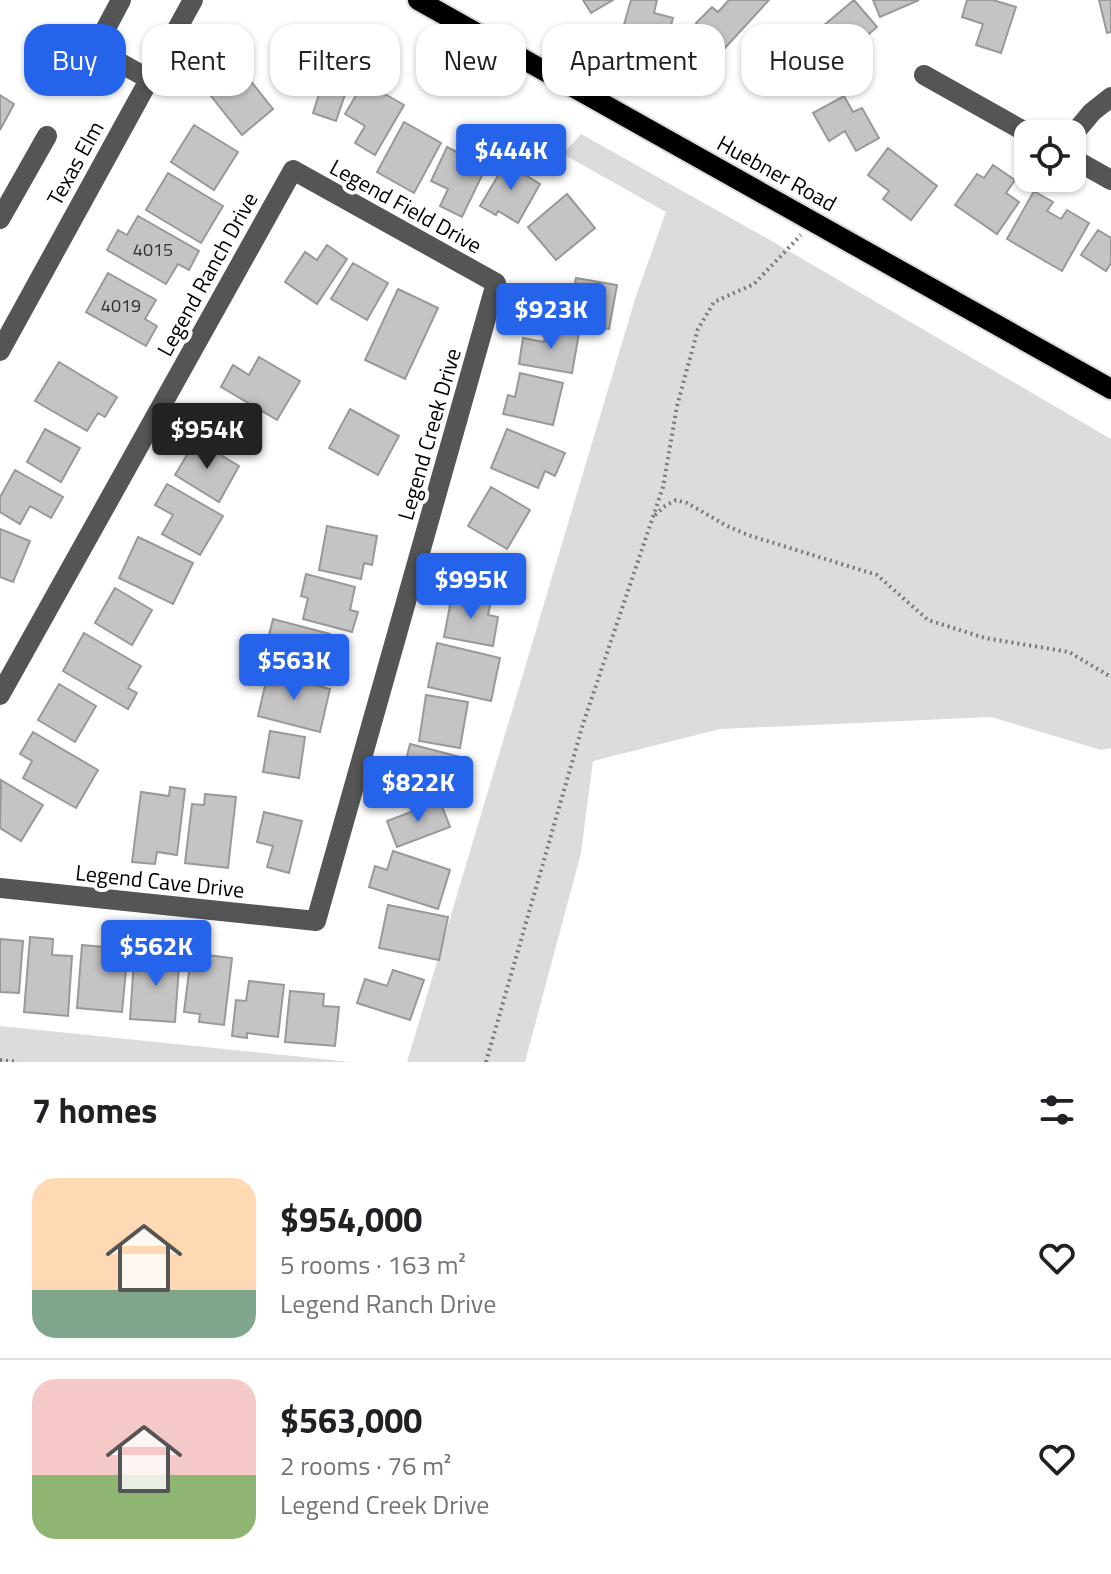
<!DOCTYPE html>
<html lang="en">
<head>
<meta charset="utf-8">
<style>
	:root { --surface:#fff; --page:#f6f6f6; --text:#202124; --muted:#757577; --line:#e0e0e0; --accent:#2563eb }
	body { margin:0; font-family:"Titillium Web",sans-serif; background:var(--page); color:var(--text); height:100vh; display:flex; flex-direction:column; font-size:30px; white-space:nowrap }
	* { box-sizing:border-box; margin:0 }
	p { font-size:26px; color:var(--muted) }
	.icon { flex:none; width:44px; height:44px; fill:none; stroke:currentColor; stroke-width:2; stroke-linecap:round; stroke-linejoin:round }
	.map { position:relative; height:1062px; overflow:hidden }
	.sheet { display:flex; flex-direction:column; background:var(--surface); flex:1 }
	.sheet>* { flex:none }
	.guide { position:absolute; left:24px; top:24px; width:1064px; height:72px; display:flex; gap:16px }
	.tools { position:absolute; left:1014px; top:120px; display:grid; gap:16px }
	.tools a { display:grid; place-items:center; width:72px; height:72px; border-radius:16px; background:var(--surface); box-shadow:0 2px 6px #0004; font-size:40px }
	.price { position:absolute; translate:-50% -68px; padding:0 18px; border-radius:8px; background:var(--accent); color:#fff; font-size:26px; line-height:52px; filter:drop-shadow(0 2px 4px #0008) }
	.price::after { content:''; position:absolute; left:50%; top:48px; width:24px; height:18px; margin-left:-12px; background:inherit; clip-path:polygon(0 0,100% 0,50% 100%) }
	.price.current { background:#222; color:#fff }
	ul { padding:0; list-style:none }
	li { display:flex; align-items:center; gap:24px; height:200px; padding:0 32px }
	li+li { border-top:2px solid var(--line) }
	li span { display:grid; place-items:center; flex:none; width:224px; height:160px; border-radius:24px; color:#555 }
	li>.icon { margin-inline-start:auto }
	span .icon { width:96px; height:96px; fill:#fffc; stroke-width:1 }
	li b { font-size:34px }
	h2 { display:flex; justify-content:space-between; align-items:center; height:96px; padding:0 32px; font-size:34px }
	.chip { padding:0 28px; border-radius:24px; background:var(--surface); box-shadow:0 2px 6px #0004; font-size:28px; line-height:72px }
	.chip.current { background:var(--accent); color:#fff }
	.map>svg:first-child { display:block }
	.green { fill:#dcdcdc }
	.building { fill:#c4c4c4; stroke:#999; stroke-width:2 }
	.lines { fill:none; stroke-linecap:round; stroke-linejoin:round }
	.major-casing { stroke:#dbdbdb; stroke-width:24 }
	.path { stroke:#777; stroke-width:4; stroke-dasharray:2 4; stroke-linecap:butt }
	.minor { stroke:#555; stroke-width:20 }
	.major { stroke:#000; stroke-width:20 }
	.labels { text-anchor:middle; stroke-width:8; stroke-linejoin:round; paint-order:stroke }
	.number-label { font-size:18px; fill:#313131 }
	.street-label { font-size:22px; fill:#000; stroke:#fff }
</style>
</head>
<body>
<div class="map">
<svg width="1111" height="1062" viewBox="0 0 1111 1062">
	<rect width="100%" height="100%" fill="#fff"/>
	<!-- green -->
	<path class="green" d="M581,134L770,240L1111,439V748L1101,750L991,717L720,729L593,761L581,853L525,1062H407L636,296L666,212L563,154Z
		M0,1026L351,1062H0Z"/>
	<!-- building -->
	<path class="building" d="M583,0H613L591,13Z
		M631,0H657L654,13L673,18L663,54L619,42Z
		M729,0H769L724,49L696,23L712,7L718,12Z
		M854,0L877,27L838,61L818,38L814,42L810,37Z
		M873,0H919L880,17Z
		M967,0H993L1016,7L1001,53L976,45L983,24L962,17Z
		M1099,0H1111V32L1107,33Z
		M313,47L356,62L336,121L313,113L319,94L299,86Z
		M234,60L273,109L242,135L203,86Z
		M364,82L404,105L375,155L355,143L365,126L345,114Z
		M0,95L14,104L0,130Z
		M844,96L853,112L862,108L879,138L856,151L845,131L829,141L813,113Z
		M404,122L441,143L414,193L377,172Z
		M194,125L238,152L214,190L171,162Z
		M447,147L486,167L462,217L440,206L448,189L431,181Z
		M888,148L937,186L911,220L883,199L889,191L868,175Z
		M508,159L527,170L524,174L540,184L518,223L498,211L496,215L480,206Z
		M993,165L1015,180L1006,193L1019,202L997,234L955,205L977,174L984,178Z
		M168,173L223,206L201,243L146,210Z
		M1034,191L1053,202L1047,211L1061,219L1067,210L1089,223L1062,271L1007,239Z
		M567,194L595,228L556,260L528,227Z
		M138,216L199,251L189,270L178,264L166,284L107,250L118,230L127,235Z
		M1098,230L1111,238V263L1106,271L1081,255Z
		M327,245L347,259L317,304L285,282L305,252L317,260Z
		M353,263L388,283L367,320L331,299Z
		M108,273L156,300L145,319L157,326L146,346L86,312Z
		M576,278L617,285L609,329L545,317L550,290L573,294Z
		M398,289L438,308L405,379L365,360Z
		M546,327L579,333L572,373L519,364L523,338L544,342Z
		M259,357L300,381L277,420L221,387L233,365L249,375Z
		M59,362L117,397L105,417L98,413L87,431L35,401Z
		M520,373L563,383L553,425L503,414L508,395L515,397Z
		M350,409L399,436L378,475L329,448Z
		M45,429L80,448L61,482L27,462Z
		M507,429L565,453L555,476L545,471L538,488L491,468Z
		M196,440L239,466L219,502L175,475Z
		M15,470L63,497L51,518L30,506L20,524L0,512V497Z
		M167,484L223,516L200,555L162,534L173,515L155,505Z
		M491,487L530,510L507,549L468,526Z
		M327,526L377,536L372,565L364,563L361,579L319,570Z
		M0,529L30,541L13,582L0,577Z
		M138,537L193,563L173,604L119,578Z
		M306,574L355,587L350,610L358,612L352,632L303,619L308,598L301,596Z
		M115,588L152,610L132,645L95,623Z
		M452,595L491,602L488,615L498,617L493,646L444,637Z
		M273,619L330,634L325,654L335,656L328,681L262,663Z
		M84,633L141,666L128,688L137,693L128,709L63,671Z
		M437,643L500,658L491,701L428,687Z
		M268,673L330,689L320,732L258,716Z
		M59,684L96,706L75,742L38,720Z
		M426,695L468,702L460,748L419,741Z
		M270,731L305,737L299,778L263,772Z
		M33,732L98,770L76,808L23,778L32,761L20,754Z
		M410,744L468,759L457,803L399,788Z
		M1,780L43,805L21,841L0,828Z
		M170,787L185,789L177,855L157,852L155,864L132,862L141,792L169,796Z
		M205,794L236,797L228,868L185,863L192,804L204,805Z
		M440,801L450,827L397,847L387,821Z
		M264,812L302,821L289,873L267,867L273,846L257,842Z
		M393,851L450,870L438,909L369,887L375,866L387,870Z
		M388,905L448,917L439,960L379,948Z
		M30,937L53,939L52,955L72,956L68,1016L24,1012Z
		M0,939L23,941L19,993L0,992Z
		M82,945L128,949L122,1012L77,1008Z
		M159,951L180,952L175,1022L130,1019L134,960L158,962Z
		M207,955L232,958L224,1025L199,1022L200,1014L184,1012L190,964L206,966Z
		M393,970L424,980L410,1020L357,1003L365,979L387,986Z
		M249,981L284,985L278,1037L247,1033V1038L232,1036L236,1000L246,1001Z
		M290,991L324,994L323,1006L339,1007L335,1046L285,1042Z"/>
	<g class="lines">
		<!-- major casing -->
		<g class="major-casing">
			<path id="major" d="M418,0L1111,389"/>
		</g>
		<!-- path -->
		<path class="path" d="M655,515L665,506L676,500L687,503L725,525L748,535L877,575L928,620L985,638L1069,652L1111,677
			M0,1060L18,1062
			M486,1062L583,724L663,487L677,406L698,329L714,302L754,284L801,235"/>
		<!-- minor -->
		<path class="minor" d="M121,0L95,49L149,79
			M924,75L1029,134
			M1072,136L1092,112L1111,97
			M1072,158L1111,180
			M0,219L47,136
			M0,351L193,0
			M0,695L293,170L496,283L316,921L0,888"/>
		<!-- major -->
		<use href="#major" class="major"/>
	</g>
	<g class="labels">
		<!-- number labels -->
		<g class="number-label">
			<text x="153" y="256">4015</text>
			<text x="121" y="312">4019</text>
		</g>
		<!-- street labels -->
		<g class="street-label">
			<text transform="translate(75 163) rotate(-61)" y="8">Texas Elm</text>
			<text transform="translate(777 173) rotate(29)" y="8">Huebner Road</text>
			<text transform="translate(406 206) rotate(29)" y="8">Legend Field Drive</text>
			<text transform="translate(207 274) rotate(-61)" y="8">Legend Ranch Drive</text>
			<text transform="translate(429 434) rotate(-74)" y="8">Legend Creek Drive</text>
			<text transform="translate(160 881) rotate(6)" y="8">Legend Cave Drive</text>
		</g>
	</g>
</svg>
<div class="tools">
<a><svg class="icon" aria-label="locate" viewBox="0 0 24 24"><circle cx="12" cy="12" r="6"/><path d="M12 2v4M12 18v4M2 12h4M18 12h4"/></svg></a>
</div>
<b class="price" style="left:511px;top:192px">$444K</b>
<b class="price" style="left:551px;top:351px">$923K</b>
<b class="price current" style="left:207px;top:471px">$954K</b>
<b class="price" style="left:471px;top:621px">$995K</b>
<b class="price" style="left:294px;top:702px">$563K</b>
<b class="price" style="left:418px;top:824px">$822K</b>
<b class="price" style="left:156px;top:988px">$562K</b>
<div class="guide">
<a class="chip current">Buy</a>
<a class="chip">Rent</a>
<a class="chip">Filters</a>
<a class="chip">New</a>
<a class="chip">Apartment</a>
<a class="chip">House</a>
</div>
</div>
<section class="sheet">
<h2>7 homes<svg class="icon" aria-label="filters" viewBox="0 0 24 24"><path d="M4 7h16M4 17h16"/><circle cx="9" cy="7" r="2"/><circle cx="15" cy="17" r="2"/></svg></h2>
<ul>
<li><span style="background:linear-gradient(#ffd9b3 70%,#7fa58c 0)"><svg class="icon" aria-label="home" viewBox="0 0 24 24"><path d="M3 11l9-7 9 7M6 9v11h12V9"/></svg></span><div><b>$954,000</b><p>5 rooms · 163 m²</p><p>Legend Ranch Drive</p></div><svg class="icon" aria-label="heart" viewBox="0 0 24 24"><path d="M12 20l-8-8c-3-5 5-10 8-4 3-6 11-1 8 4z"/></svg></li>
<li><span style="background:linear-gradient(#f6c9c9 60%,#8fb573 0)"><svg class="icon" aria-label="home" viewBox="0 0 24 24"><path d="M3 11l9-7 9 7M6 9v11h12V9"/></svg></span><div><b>$563,000</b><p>2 rooms · 76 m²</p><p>Legend Creek Drive</p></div><svg class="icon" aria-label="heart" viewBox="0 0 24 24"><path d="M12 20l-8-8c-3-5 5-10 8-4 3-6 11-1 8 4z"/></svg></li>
</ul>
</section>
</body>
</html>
